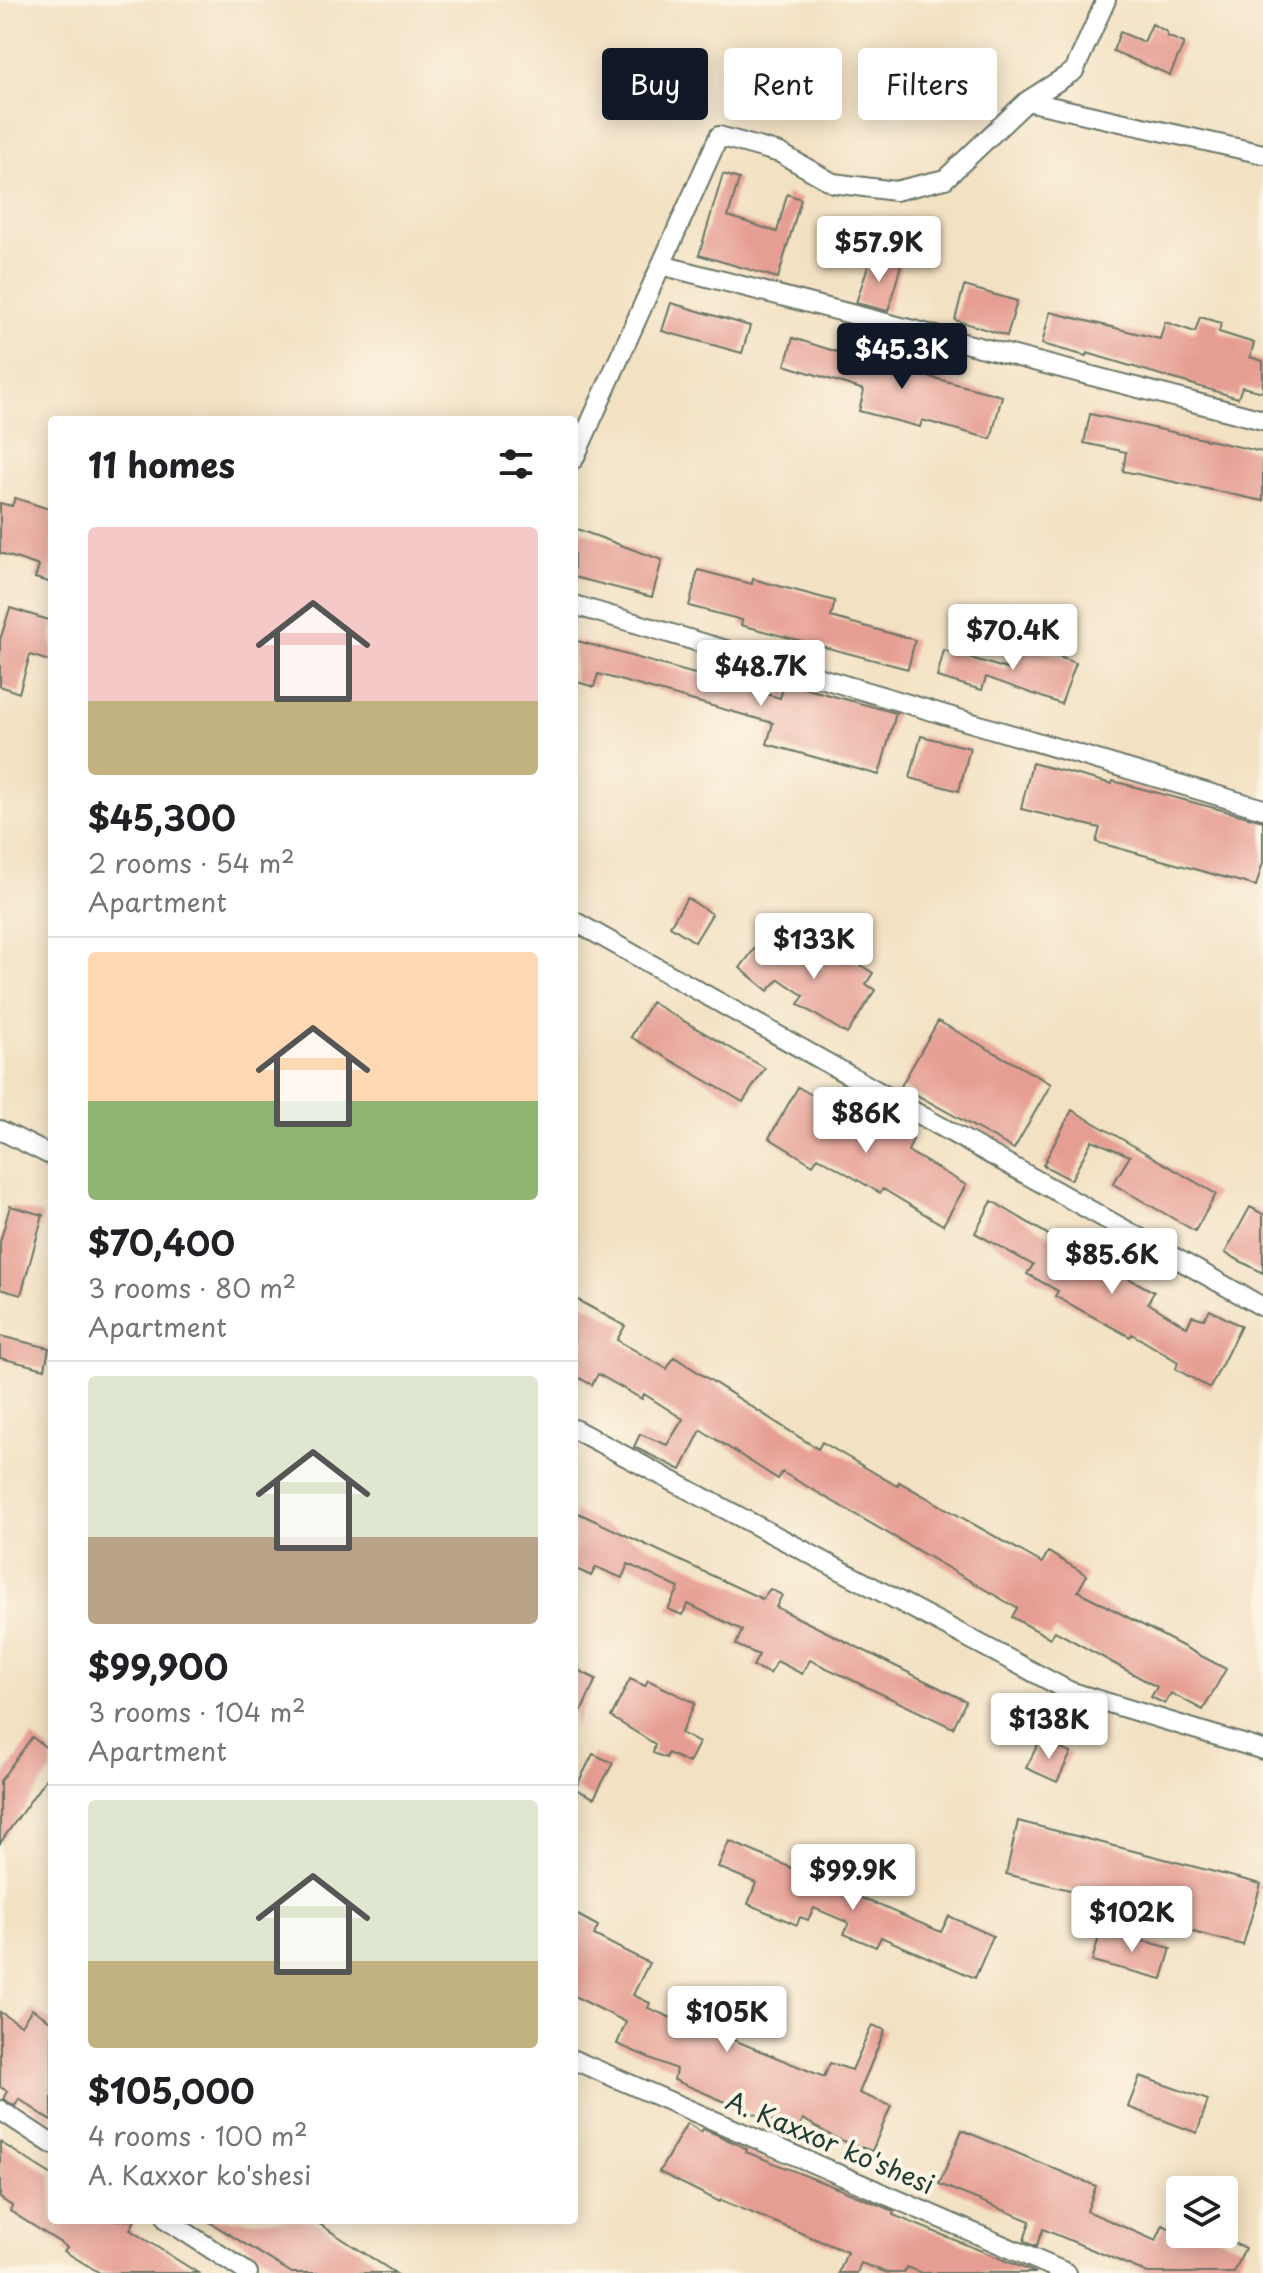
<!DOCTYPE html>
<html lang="en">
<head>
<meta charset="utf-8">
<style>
	:root { --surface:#fff; --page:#f2f2f2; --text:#202124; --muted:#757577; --line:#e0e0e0; --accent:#111827 }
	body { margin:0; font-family:"Playpen Sans",sans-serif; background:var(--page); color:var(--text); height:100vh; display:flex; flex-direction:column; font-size:30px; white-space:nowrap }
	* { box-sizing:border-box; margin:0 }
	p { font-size:26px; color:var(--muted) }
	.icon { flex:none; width:44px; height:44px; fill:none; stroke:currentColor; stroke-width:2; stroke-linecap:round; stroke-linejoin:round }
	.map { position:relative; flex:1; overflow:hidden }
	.drawer { position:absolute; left:48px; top:416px; width:530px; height:1808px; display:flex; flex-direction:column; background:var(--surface); border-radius:8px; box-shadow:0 4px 20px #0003 }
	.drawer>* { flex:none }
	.banner { position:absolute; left:602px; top:48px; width:540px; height:72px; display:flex; gap:16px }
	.fabs { position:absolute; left:1166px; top:2176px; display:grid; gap:16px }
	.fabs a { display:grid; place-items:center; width:72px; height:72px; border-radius:8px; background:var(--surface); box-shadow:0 4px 20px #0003; font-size:40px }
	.price { position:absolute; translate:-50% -68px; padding:0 18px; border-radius:8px; background:#fff; color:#222; font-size:26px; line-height:52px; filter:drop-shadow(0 2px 4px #0008) }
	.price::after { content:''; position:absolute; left:50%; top:48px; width:24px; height:18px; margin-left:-12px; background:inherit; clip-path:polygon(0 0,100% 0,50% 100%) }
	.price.current { background:var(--accent); color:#fff }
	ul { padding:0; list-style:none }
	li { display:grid; align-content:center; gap:16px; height:424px; padding:0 40px }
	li+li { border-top:2px solid var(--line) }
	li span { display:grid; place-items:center; height:248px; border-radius:8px; color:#555 }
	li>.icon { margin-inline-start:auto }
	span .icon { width:144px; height:144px; fill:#fffc; stroke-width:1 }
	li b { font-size:34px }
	h2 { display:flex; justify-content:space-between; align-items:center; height:96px; padding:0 40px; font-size:34px }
	.chip { padding:0 28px; border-radius:8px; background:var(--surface); box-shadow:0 4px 20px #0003; font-size:28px; line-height:72px }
	.chip.current { background:var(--accent); color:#fff }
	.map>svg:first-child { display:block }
	.building { fill:#e69d93 }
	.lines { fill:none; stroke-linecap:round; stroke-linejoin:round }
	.minor-casing { stroke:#697666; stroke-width:22 }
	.minor { stroke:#fff; stroke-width:18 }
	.labels { text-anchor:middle; stroke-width:8; stroke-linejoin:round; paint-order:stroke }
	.street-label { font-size:26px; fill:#1f3d34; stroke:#fcf5e5 }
</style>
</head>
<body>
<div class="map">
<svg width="1263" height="2273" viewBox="0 0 1263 2273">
	<rect width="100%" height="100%" fill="#fcf5e5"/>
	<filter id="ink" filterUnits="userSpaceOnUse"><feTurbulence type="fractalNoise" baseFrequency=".0125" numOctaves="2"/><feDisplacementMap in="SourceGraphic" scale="16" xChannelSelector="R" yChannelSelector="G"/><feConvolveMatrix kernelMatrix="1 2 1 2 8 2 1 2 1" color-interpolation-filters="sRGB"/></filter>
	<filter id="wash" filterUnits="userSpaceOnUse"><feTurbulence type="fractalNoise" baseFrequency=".006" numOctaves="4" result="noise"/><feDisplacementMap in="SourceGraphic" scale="32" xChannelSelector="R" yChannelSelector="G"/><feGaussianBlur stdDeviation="1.8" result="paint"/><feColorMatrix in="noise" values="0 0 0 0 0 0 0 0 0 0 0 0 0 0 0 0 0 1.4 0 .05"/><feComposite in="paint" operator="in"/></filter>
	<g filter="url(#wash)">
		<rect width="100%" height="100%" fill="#f3e1c3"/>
		<g id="blocks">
			<!-- building -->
			<path class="building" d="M1152,24L1167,32V36L1184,43L1170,75L1113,51L1120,32L1144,42Z
				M723,174L739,179L728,216L777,232L787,194L801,199L778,278L699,255Z
				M871,257L901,265L888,311L856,303Z
				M964,286L1017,301L1007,336L955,320Z
				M671,303L750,326L742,353L662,331Z
				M1050,312L1160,339L1165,322L1195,332L1200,317L1221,323L1219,332L1254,343L1250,357L1263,361V392L1242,387L1238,398L1087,353L1086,356L1042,344Z
				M793,338L850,356L1002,396L991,439L922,420L920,427L859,411L864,390L785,365Z
				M1090,414L1263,452V501L1123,471L1126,452L1084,443Z
				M15,498L52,510V583L35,578L39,566L0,553V503L12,506Z
				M574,528L662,560L652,597L574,577Z
				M698,570L752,584L753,579L835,601L831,617L915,640L908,669L741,625L742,620L689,606Z
				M10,608L52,621V662L30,655L19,693L0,686V640Z
				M574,640L780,698L785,683L896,713L879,775L767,744L773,723L598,674L594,687L574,681Z
				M1017,642L1076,663L1061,704L986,677L982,690L937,677L944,650L1007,669Z
				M921,736L970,748L959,791L910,778Z
				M1032,763L1112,784L1113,781L1263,821V862L1256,886L1096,842L1100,828L1021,809Z
				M687,898L712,914L695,942L670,926Z
				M767,932L819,972L834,948L873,973L866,984L875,990L847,1034L798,1004L804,996L779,979L768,991L740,968Z
				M651,1002L765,1068L743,1102L631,1037Z
				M938,1021L1051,1084L1014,1149L901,1086Z
				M798,1087L876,1132L883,1121L913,1139L908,1151L966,1185L943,1225L883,1189L880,1193L818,1157L813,1165L769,1138Z
				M1072,1110L1216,1194L1195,1231L1113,1184L1130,1156L1092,1140L1071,1180L1043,1165Z
				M992,1201L1079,1253L1086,1241L1109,1256L1104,1265L1154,1292L1148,1303L1187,1327L1192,1316L1204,1319L1210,1310L1241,1326L1210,1388L1176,1369L1178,1362L1132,1334L1130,1337L1055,1296L1058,1291L1027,1274L1033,1265L975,1233Z
				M10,1206L43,1215L21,1295L0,1289V1242Z
				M1250,1207L1263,1214V1273L1225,1253Z
				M574,1298L625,1326L617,1340L667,1369L674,1357L818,1449L822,1442L897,1486L899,1482L1042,1563L1048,1552L1087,1575L1078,1591L1226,1669L1203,1710L1171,1693L1165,1704L1151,1697L1157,1687L1055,1631L1050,1638L1012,1617L1017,1608L782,1472L778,1479L701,1430L681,1470L634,1447L640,1434L667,1445L683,1419L644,1394L642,1399L598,1374L592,1385L574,1375Z
				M0,1336L49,1348L45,1369L0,1358Z
				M574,1511L762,1599L770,1589L782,1595L776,1607L966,1701L953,1728L810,1660L802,1674L777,1661L770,1674L753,1666L759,1655L736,1645L742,1630L688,1604L682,1615L668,1609L679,1588L628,1564L622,1578L596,1567L591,1576L574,1568Z
				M574,1668L596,1679L574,1728Z
				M630,1679L645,1686L648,1680L695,1703L681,1733L699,1743L689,1763L668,1753L666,1758L653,1753L655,1744L611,1717Z
				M32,1737L52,1752V1770L0,1843V1781Z
				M1040,1740L1071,1753L1057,1782L1026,1768Z
				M593,1754L613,1763L594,1798L575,1789Z
				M1018,1821L1261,1884L1243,1945L1178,1928L1181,1918L1006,1874Z
				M729,1841L941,1932L949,1916L993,1936L975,1978L881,1937L876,1947L844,1934L849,1923L814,1908L808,1920L800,1917L797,1925L748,1904L756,1883L718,1867Z
				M574,1913L598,1926L594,1935L649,1963L633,1995L650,2003L648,2008L695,2028L697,2025L824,2077L830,2063L852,2070L872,2025L885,2030L859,2093L891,2106L872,2151L835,2138L803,2119L797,2132L728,2103L674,2080L676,2069L617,2044L626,2022L574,1996Z
				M1101,1930L1171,1948L1162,1979L1092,1961Z
				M32,2009L52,2022V2121L19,2099L15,2106L3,2099L7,2091L0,2087V2012L21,2025Z
				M1140,2076L1208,2100L1197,2133L1128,2107Z
				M687,2123L701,2132L703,2129L718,2135L747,2149L746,2152L867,2200L894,2211L893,2215L1036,2273H922L906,2267L904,2273H888L861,2263L857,2273H839L847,2252L721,2200L720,2202L659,2172Z
				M962,2130L1096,2186L1087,2211L1156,2241L1163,2225L1180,2234H1211L1245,2248L1234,2273H1148L1043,2229L1036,2247L1024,2241L1030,2221L939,2184Z
				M0,2142L52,2175V2220H135L130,2230L198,2273H100L64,2251L67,2247L10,2211L12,2206L0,2198Z
				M206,2220H313L395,2273H292Z"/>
		</g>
	</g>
	<g filter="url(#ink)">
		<use href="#blocks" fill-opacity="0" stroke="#697666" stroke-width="2"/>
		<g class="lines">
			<!-- minor casing -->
			<g class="minor-casing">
				<path id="minor" d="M1027,101L1263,154
					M661,265L1263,420
					M574,459L719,136L780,153L833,183L895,191L945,179L1027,101L1074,71L1106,0
					M574,605L1263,809
					M574,921L1263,1307
					M0,1130L52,1156
					M574,1429L1069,1691L1263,1750
					M574,2060L1067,2273
					M0,2110L52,2144
					M167,2220L248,2273"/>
			</g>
			<!-- minor -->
			<use href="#minor" class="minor"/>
		</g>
	</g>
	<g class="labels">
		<!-- street labels -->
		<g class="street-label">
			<text transform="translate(830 2143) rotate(23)" y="9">A. Kaxxor ko'shesi</text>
		</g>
	</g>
</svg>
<div class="fabs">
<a><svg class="icon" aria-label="layers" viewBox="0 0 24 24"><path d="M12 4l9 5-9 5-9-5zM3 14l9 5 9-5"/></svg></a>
</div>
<b class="price" style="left:879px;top:284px">$57.9K</b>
<b class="price current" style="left:902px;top:391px">$45.3K</b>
<b class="price" style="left:1013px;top:672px">$70.4K</b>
<b class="price" style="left:761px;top:708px">$48.7K</b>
<b class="price" style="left:814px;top:981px">$133K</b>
<b class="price" style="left:866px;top:1155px">$86K</b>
<b class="price" style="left:1112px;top:1296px">$85.6K</b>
<b class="price" style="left:1049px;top:1761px">$138K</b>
<b class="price" style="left:853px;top:1912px">$99.9K</b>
<b class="price" style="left:1132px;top:1954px">$102K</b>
<b class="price" style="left:727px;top:2054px">$105K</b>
<div class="banner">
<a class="chip current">Buy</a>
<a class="chip">Rent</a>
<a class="chip">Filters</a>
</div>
<section class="drawer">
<h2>11 homes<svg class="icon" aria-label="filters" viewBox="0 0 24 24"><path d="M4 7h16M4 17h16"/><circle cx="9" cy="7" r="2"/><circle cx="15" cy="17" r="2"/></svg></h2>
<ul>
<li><span style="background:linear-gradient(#f6c9c9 70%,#c2b280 0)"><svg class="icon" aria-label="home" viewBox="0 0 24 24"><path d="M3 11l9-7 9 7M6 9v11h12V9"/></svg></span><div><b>$45,300</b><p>2 rooms · 54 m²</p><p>Apartment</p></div></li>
<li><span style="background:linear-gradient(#ffd9b3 60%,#8fb573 0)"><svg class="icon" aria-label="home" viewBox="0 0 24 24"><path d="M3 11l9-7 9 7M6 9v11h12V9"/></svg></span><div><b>$70,400</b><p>3 rooms · 80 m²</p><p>Apartment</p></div></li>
<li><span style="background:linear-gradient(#dfe7d0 65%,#b9a48a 0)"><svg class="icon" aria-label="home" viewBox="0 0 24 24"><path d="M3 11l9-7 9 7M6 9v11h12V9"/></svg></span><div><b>$99,900</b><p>3 rooms · 104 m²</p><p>Apartment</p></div></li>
<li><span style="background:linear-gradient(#dfe7d0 65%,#c2b280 0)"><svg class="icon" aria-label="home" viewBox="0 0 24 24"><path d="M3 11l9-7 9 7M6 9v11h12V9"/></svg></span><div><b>$105,000</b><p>4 rooms · 100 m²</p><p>A. Kaxxor ko'shesi</p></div></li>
</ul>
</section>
</div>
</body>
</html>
